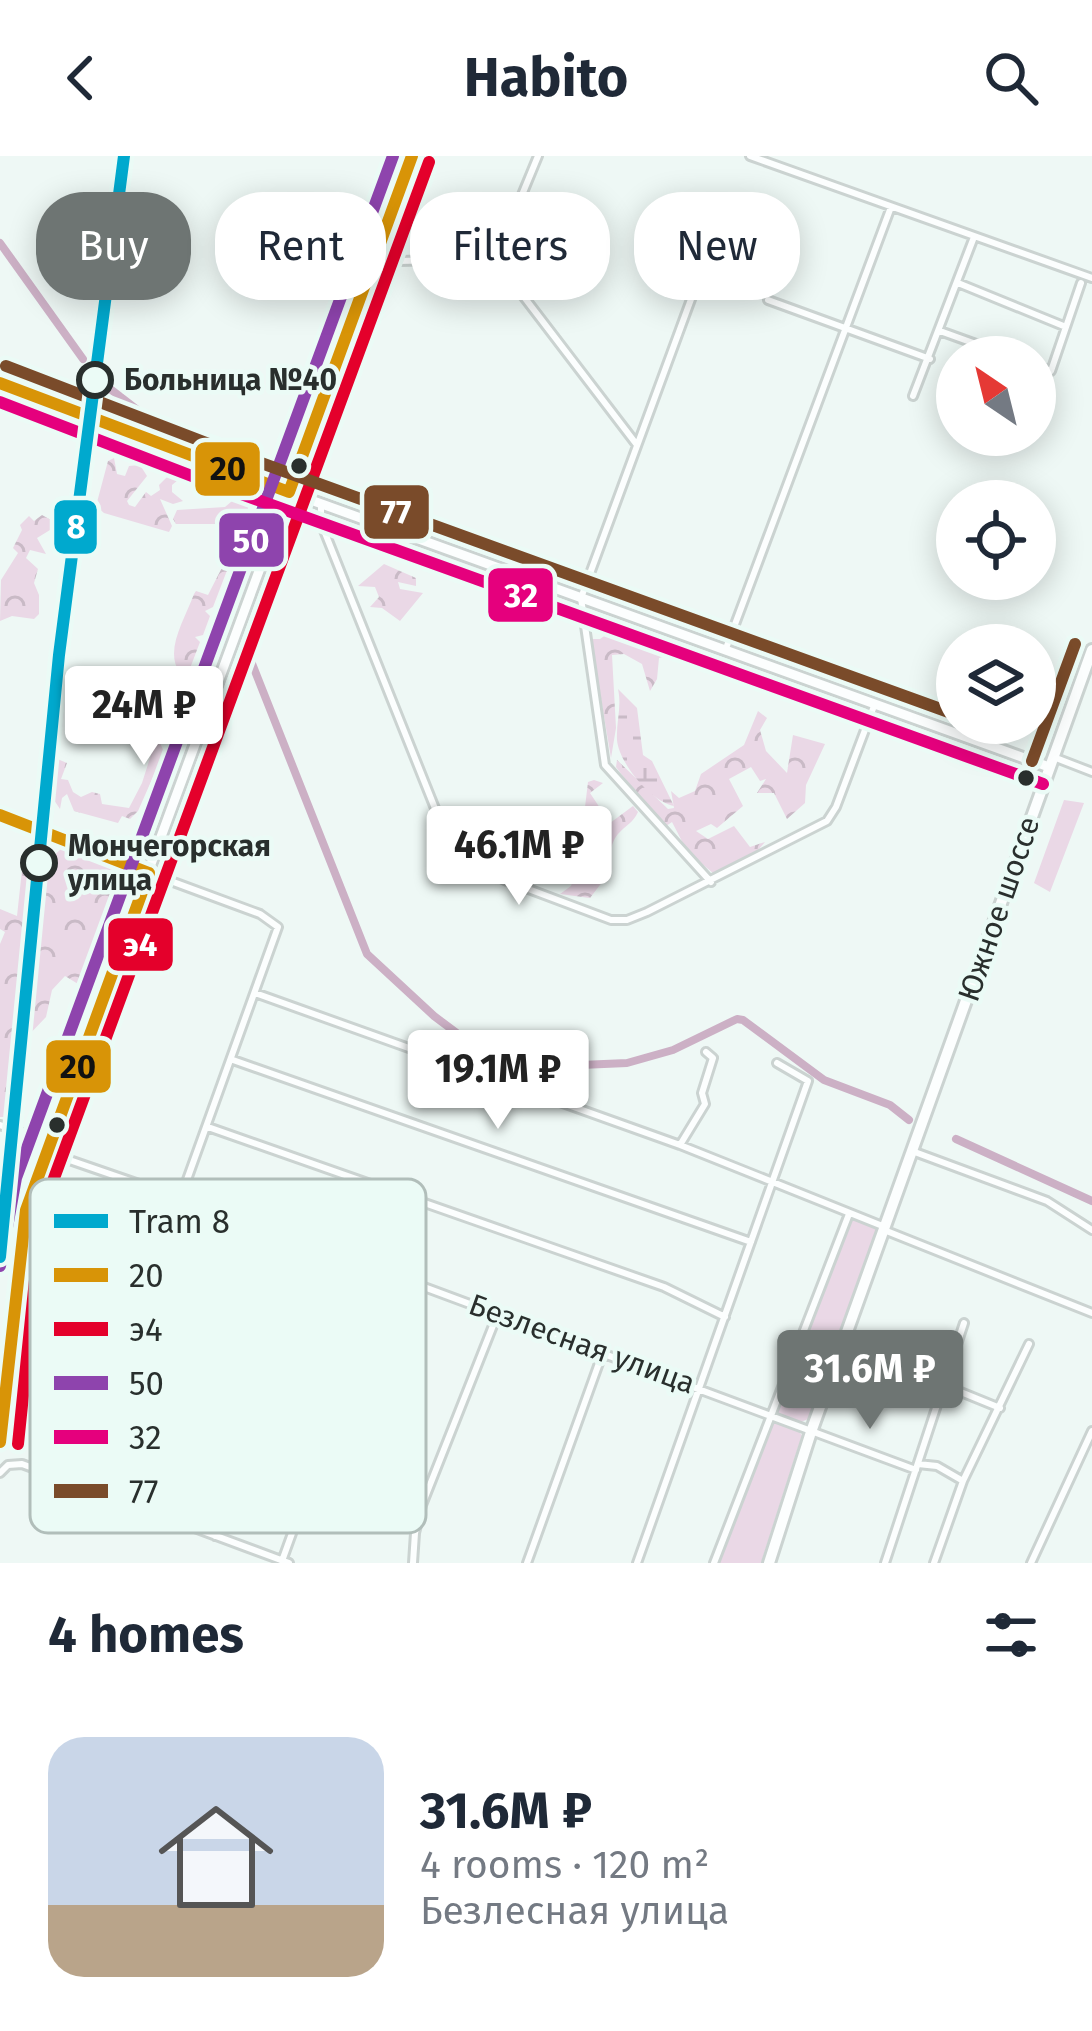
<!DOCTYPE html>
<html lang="en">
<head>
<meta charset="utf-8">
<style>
	:root { --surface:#fff; --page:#f6f6f7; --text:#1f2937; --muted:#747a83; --accent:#6e7573 }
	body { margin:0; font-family:"Fira Sans",sans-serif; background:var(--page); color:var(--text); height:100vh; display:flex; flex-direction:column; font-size:45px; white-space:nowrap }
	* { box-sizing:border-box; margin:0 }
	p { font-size:39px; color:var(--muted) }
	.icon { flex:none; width:66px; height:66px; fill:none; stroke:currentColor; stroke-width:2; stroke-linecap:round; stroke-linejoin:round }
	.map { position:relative; height:1407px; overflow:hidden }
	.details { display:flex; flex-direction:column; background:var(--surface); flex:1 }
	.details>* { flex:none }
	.guide { position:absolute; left:36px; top:36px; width:1020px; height:108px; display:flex; gap:24px }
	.needle { width:78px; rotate:325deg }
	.controls { position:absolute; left:936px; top:180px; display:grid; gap:24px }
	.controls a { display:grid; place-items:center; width:120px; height:120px; border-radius:50%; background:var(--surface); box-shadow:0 6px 30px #0003; font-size:60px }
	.price { position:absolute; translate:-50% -102px; padding:0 27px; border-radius:12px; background:#fff; color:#222; font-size:39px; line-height:78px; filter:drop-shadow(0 3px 6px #0008) }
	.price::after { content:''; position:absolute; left:50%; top:72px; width:36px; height:27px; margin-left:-18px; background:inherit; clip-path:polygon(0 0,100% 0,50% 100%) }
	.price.active { background:var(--accent); color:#fff }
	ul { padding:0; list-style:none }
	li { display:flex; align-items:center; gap:36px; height:300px; padding:0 48px }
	li span { display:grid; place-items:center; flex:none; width:336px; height:240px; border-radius:36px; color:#555 }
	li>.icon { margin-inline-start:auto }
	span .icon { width:144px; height:144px; fill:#fffc; stroke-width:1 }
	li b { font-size:51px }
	h2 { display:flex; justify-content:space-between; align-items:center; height:144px; padding:0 48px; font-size:51px }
	.tag { padding:0 42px; border-radius:48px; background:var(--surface); box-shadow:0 6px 30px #0003; font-size:42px; line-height:108px }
	.tag.active { background:var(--accent); color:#fff }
	header { display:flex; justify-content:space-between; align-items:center; height:156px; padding:0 48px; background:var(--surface); font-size:54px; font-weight:700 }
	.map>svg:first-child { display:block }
	.green { fill:#ead8e6 }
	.forest { fill:url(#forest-crowns) }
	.wetland { fill:url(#wetland-marsh) }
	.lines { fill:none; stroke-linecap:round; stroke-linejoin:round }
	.canal { stroke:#ccb0c5; stroke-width:8 }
	.street-casing { stroke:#cbd3d1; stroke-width:12 }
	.secondary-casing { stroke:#cbd3d1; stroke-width:15 }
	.primary-casing { stroke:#cbd3d1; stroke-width:16 }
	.street { stroke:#fcfefe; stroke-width:6 }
	.secondary { stroke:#fcfefe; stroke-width:9 }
	.primary { stroke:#fcfefe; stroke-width:10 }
	.bus-1-casing { stroke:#ebfbf6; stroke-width:21 }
	.bus-2-casing { stroke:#ebfbf6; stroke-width:21 }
	.bus-3-casing { stroke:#ebfbf6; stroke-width:21 }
	.bus-4-casing { stroke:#ebfbf6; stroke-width:21 }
	.bus-5-casing { stroke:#ebfbf6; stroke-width:21 }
	.bus-1 { stroke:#d89407; stroke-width:12 }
	.bus-2 { stroke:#e4002b; stroke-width:12 }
	.bus-3 { stroke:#8e44ad; stroke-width:12 }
	.bus-4 { stroke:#e5007d; stroke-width:12 }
	.bus-5 { stroke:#7a4b2a; stroke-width:12 }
	.tram-1-casing { stroke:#ebfbf6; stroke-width:21 }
	.tram-1 { stroke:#00a9ce; stroke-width:12 }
	.stop-dot { fill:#ebfbf6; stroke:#292f2d; stroke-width:6 }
	.bus-dot { fill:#292f2d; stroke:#ebfbf6; stroke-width:4.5 }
	.labels { text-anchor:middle; stroke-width:9; stroke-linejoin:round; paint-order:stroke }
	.stop-label { font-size:30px; font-weight:bold; fill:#292f2d; stroke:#ebfbf6; text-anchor:start }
	.street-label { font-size:30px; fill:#292f2d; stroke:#ebfbf6 }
	.key { fill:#ebfbf6; stroke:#b1beba; stroke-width:3 }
	.key-label { font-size:33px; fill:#292f2d }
	.line-badge { stroke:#ebfbf6; stroke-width:4.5 }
	.badge-label { font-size:33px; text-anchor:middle; font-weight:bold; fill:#fff }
	.pale-badge-label { font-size:33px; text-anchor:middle; font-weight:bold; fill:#111 }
</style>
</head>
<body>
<header><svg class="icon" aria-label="back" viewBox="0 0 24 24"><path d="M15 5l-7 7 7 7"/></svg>Habito<svg class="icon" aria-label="search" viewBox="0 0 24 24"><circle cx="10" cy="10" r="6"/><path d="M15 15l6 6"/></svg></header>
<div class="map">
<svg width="1092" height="1407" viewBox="0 0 1092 1407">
	<defs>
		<pattern id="forest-crowns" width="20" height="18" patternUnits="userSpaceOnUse" patternTransform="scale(3)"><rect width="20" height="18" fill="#ead8e6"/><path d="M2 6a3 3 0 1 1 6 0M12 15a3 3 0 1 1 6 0" fill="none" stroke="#c9bac6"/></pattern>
		<pattern id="wetland-marsh" width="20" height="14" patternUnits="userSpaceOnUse" patternTransform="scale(3)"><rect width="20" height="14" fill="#ead8e6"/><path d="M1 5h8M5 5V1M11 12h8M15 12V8" fill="none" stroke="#c9bac6"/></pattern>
	</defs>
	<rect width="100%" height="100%" fill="#eef8f5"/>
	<!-- green -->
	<path class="green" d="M397,0H409L295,309L289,310L286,303Z
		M270,341L281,345L165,660L155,656Z
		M1064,644L1084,647L1050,736L1034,727Z
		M852,1061L877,1072L808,1263L799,1267L775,1258Z
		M771,1264L794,1272L802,1279L761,1407H717Z"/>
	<!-- forest -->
	<path class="forest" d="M114,302L117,318L125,320L129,310L140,309L147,320L127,345L129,349L135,351L146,336L151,340L160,334L159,329L169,319L178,324L172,329V336L183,345L173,348L160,343L172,370L169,376L104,357L96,350L108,305Z
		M250,335L255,336L235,383L224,379L218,368H176L173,363L177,354L225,351L238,340L246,342Z
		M42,359L51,364L50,374L37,382L46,398L30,394L26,402L38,413L34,427L39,439V458L34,463L12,460L0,465L1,424L18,397L13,392L22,374L20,369L29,360L34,365Z
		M231,394L234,396L213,451L205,455L210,460L203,479L195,481L200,486L178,544L173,545L176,530L173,523L180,517C164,495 184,465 194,438L196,435L208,439Z
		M442,397L566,446L563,453L436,405Z
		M384,408L416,422V430L398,426L400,433L423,437L400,465L382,452L370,451L379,441L375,431L358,430Z
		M72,427L75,431L68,492L61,516L71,523L75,520L83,522L78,534L81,538L89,536L100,522L105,531L96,543L97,551L68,542L65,544C63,565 62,583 55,602L67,607L61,623L68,624L73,636L81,641L92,636L100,638L102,648L129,652L142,627L157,580L164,596L138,655L130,663L122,660L118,667L74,655L67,638L62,642L60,653L44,629L57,509L63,500L60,493C63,471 64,449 67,428Z
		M608,464L672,491L670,499L659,502L657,523L650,535L642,508L624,498L612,499L616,572L611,602L591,483H600L607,478Z
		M758,555L767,562L760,574L766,595L787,617L793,579L825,588L806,629L805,647L787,663L774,637H757L766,623L760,625L751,611L729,623L743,650L717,672L711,668L696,675L708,683L734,670L750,691L765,686L757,695L714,718L687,695L672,666L663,672C651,649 631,632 616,611L617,604L668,653L674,652L671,635L679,642L695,635L701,618L744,589Z
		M594,624L603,627L590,637L610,667L633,650L638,656C633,667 626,669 618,678C608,690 613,702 600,711L603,725L590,742L560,738L571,730L574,721L561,714L559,707L581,680L575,662L585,651L588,626Z
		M63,691L118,716L109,742L121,751L119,761L83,831L65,820L52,834L46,861L25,883L38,728L42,711Z
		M22,714L28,715L5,961H0V788L5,776L0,773V753L17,760Z"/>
	<!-- wetland -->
	<path class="wetland" d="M618,533L637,552L643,599L652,605L674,650C651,646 619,607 617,584C616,566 622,551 618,533Z"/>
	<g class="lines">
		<!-- canal -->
		<path class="canal" d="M0,87L83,203
			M105,229L140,256L193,290
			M247,495L367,798L434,860L462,881L504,902L558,910L627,907L673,894L737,863L743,864L824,924L890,949L909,964
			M956,983L1092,1045"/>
		<!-- street casing -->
		<g class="street-casing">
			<path id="street" d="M750,0L1092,122
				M376,100L398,105L495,103
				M496,102L538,0
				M495,103L637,289
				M958,127L1066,171
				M768,144L930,203
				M940,175L1012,201
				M1035,209L1051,215L1081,127
				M913,240L974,81
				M321,347V367L454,700L507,725L611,764H627L647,756L827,665L836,651L874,550
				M725,495L891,51
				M1056,602L1092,616
				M711,726L605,609L581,442L711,89
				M255,837L680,989L885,1071
				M233,904L751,1086
				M0,969L47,986
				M208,971L664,1131L725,1161
				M680,989L705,948L702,937L713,902L706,896
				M47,990L55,999L252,1067L916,1314
				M912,995L1047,1045L1092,1074
				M884,1074L1092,1157
				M946,1230L1000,1252
				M918,1308L937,1310L963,1325
				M0,1317L8,1309L22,1308L289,1407
				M77,1329L278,771L260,758L149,717
				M148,1355L252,1067
				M215,1380L318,1091
				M282,1405L386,1117
				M413,1407L415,1377L422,1349L498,1157
				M527,1407L603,1196
				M637,1407L808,925L777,907
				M714,1407L849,1058
				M885,1407L964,1167
				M934,1407L963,1325L1029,1188
				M1031,1407L1092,1275"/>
		</g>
		<!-- secondary casing -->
		<g class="secondary-casing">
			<path id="secondary" d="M0,227L203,305L1049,611
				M0,659L149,717
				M131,710L392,0
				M0,1286L21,1082L33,1028L412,0"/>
		</g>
		<!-- primary casing -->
		<g class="primary-casing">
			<path id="primary" d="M769,1407L811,1276L1092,494"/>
		</g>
		<!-- street -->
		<use href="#street" class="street"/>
		<!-- secondary -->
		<use href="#secondary" class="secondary"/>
		<!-- primary -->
		<use href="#primary" class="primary"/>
		<!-- bus-1 casing -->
		<g class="bus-1-casing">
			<path id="bus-1" d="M0,227L289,336L412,0
				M0,659L149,717
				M0,1286L26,1054L149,717"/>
		</g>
		<!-- bus-2 casing -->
		<g class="bus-2-casing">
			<path id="bus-2" d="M18,1288L39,1085L50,1033L429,6"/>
		</g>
		<!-- bus-3 casing -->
		<g class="bus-3-casing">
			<path id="bus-3" d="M0,1110L16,1022L393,0"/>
		</g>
		<!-- bus-4 casing -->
		<g class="bus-4-casing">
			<path id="bus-4" d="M0,246L197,322L1043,628"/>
		</g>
		<!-- bus-5 casing -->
		<g class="bus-5-casing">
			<path id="bus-5" d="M6,210L209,288L957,559
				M1032,605L1075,488"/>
		</g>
		<!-- bus-1 -->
		<use href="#bus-1" class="bus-1"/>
		<!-- bus-2 -->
		<use href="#bus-2" class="bus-2"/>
		<!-- bus-3 -->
		<use href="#bus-3" class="bus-3"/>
		<!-- bus-4 -->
		<use href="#bus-4" class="bus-4"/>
		<!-- bus-5 -->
		<use href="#bus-5" class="bus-5"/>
		<!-- tram-1 casing -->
		<g class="tram-1-casing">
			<path id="tram-1" d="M0,1101L59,499L124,0"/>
		</g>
		<!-- tram-1 -->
		<use href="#tram-1" class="tram-1"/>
	</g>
	<!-- markers -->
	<g class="stop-dot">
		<circle cx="95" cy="224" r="16"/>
		<circle cx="39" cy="707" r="16"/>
	</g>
	<g class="bus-dot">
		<circle cx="299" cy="310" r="10"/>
		<circle cx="1026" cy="622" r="10"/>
		<circle cx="57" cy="969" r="10"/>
	</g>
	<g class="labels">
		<!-- stop labels -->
		<g class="stop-label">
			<text x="124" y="234">Больница №40</text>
			<text x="68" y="700">Мончегорская<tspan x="68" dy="34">улица</tspan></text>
		</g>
		<!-- street labels -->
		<g class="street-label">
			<text transform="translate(999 753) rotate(-71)" y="10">Южное шоссе</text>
			<text transform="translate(582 1188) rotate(20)" y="10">Безлесная улица</text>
		</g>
	</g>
	<!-- legend -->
	<rect x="30" y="1023" width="396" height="354" rx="18" class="key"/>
	<rect x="54" y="1058" width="54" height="14" fill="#00a9ce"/>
	<rect x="54" y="1112" width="54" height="14" fill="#d89407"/>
	<rect x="54" y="1166" width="54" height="14" fill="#e4002b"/>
	<rect x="54" y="1220" width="54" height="14" fill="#8e44ad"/>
	<rect x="54" y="1274" width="54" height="14" fill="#e5007d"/>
	<rect x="54" y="1328" width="54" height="14" fill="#7a4b2a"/>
	<g class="key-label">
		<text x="129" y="1077">Tram 8</text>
		<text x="129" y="1131">20</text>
		<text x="129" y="1185">э4</text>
		<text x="129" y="1239">50</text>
		<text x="129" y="1293">32</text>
		<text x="129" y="1347">77</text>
	</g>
	<g class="line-badge">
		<rect x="193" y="284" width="69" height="58" rx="12" fill="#d89407"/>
		<rect x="362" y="327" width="69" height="58" rx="12" fill="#7a4b2a"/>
		<rect x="52" y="342" width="47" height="58" rx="12" fill="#00a9ce"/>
		<rect x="217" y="355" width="69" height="58" rx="12" fill="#8e44ad"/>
		<rect x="486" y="410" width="69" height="58" rx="12" fill="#e5007d"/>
		<rect x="106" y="760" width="69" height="57" rx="12" fill="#e4002b"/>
		<rect x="44" y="882" width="69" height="57" rx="12" fill="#d89407"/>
	</g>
	<g class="badge-label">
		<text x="396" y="367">77</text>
		<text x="76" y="382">8</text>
		<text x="251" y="396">50</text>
		<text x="521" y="451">32</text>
		<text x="140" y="800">э4</text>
	</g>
	<g class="pale-badge-label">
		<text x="228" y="324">20</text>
		<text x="78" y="922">20</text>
	</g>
</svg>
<div class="controls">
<a><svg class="needle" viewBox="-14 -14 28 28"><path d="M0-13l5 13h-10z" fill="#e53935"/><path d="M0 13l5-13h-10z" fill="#747a83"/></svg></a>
<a><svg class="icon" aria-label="locate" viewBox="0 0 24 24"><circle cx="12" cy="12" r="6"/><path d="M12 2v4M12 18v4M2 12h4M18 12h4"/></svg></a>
<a><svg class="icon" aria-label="layers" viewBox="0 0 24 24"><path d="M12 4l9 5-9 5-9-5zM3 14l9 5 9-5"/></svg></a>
</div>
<b class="price" style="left:144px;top:612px">24M ₽</b>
<b class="price" style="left:519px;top:752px">46.1M ₽</b>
<b class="price" style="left:498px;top:976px">19.1M ₽</b>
<b class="price active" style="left:870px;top:1276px">31.6M ₽</b>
<div class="guide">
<a class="tag active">Buy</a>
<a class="tag">Rent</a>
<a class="tag">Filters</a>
<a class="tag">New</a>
</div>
</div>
<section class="details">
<h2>4 homes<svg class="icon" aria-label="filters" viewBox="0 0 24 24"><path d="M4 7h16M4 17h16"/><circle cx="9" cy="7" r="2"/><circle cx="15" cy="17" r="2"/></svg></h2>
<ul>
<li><span style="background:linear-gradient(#c9d6e8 70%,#b9a48a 0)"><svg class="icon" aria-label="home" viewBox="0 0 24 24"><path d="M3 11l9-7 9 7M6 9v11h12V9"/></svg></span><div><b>31.6M ₽</b><p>4 rooms · 120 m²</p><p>Безлесная улица</p></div></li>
</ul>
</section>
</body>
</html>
